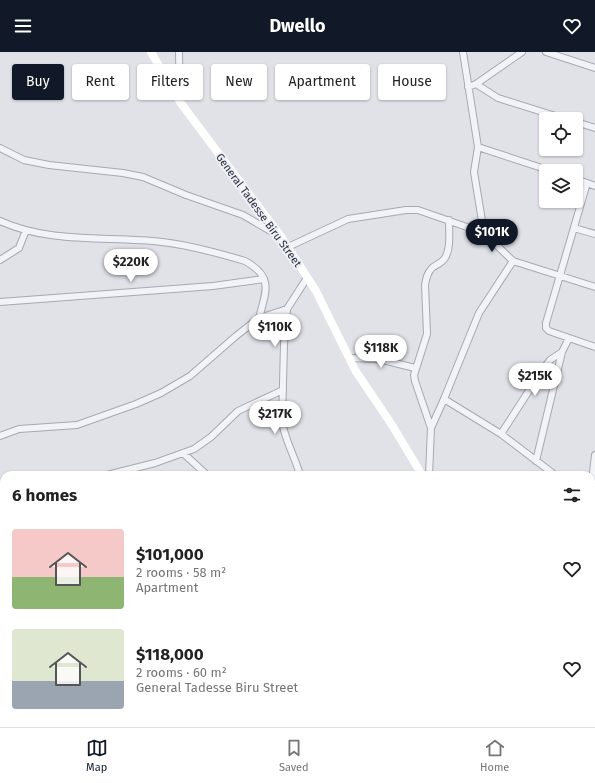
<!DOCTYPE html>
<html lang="en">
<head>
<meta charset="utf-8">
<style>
	:root { --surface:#fff; --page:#f6f6f6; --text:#222; --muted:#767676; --line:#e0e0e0; --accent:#111827 }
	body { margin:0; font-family:"Fira Sans",sans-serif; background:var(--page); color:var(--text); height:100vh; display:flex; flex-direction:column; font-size:15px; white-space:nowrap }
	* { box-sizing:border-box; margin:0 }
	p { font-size:13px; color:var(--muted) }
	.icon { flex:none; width:22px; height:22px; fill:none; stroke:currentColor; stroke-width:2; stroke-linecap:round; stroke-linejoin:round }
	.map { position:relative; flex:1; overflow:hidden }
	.panel { position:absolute; left:0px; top:419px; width:595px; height:256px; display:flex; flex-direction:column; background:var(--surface); border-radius:12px 12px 0 0; box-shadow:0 1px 3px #0004 }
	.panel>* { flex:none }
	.banner { position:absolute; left:12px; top:12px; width:571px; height:36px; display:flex; gap:8px }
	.fabs { position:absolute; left:539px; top:60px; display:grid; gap:8px }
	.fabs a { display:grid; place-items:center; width:44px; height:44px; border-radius:4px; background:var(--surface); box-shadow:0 1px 3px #0004; font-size:20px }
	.price { position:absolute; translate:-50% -34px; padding:0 9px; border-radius:14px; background:#fff; color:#222; font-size:13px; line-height:26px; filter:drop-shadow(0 1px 2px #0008) }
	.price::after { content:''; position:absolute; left:50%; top:24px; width:12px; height:9px; margin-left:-6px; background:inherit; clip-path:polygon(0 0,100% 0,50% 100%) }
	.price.active { background:var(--accent); color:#fff }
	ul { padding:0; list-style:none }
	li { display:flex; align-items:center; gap:12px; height:100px; padding:0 12px }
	li span { display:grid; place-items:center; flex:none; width:112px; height:80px; border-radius:4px; color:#555 }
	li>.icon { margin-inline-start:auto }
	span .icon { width:48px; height:48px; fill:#fffc; stroke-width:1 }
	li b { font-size:17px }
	h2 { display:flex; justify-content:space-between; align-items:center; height:48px; padding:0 12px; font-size:17px }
	.pill { padding:0 14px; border-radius:4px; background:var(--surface); box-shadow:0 1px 3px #0004; font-size:14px; line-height:36px }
	.pill.active { background:var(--accent); color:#fff }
	header { display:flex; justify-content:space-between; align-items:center; height:52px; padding:0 12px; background:var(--accent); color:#fff; font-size:18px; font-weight:700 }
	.tabs { display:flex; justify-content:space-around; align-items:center; height:56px; border-top:1px solid var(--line); background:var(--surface); font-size:11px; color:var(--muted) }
	.tabs a { display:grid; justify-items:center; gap:2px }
	.tabs .active { color:var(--accent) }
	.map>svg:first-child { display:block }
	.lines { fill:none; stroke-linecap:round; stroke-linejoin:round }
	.street-casing { stroke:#a5a9b2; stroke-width:8 }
	.street { stroke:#f2f3f7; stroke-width:6 }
	.secondary { stroke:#fff; stroke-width:8 }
	.labels { text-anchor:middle; stroke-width:4; stroke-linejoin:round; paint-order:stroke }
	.street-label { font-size:11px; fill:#292f3f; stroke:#eff1f6 }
</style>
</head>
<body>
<header><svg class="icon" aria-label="menu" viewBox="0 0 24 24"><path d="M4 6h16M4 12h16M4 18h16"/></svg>Dwello<svg class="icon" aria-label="heart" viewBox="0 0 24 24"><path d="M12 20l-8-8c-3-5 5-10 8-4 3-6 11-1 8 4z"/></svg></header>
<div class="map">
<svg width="595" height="675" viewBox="0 0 595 675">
	<rect width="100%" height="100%" fill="#e0e2e8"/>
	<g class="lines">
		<!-- street casing -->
		<g class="street-casing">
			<path id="street" d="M179,0L180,49
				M463,0L478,95L474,120L484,181
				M546,0L595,16
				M476,32L522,0
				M468,35L476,32L498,46L565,67
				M576,70L595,76
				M478,95L551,119
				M0,96L24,108L49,113L123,121L143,125L186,143L243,163L279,184
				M576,127L595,134
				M587,131L546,271V276L549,279L595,295
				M0,169C51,192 107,184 162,190C189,193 218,201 245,209C274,225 266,239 259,266
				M574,176L595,182
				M288,195L348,167L406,158H418L484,181L513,209L595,235
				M0,208L19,196L26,178
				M0,250L213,234L264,227
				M349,306L379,307L415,316
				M444,347L501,382L555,423
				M431,376L444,347L479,261L513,209
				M501,382L541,320L550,308L562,300
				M0,384L19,377L77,373L136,352L161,341L190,324L236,284L259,266L287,257
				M183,401L207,423
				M536,409L562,300L569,286
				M107,423L155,411L194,397L211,385L238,359L283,338
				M300,423C295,405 285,388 282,370L284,292L287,257L307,226
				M429,423L431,376L415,329L414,323L427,282L425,233C426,227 427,221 432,216C437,212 442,211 445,206C451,196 449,180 449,168
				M0,436L4,435
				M591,438L595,403
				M591,457L595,471
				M0,510L4,511
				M149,671L152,675
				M248,671L250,675
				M542,671L544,675
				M13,675L17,671
				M183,675L197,671
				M260,675L261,671
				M336,675L344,671"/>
		</g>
		<!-- street -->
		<use href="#street" class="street"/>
		<!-- secondary -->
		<path class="secondary" d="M151,0L180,50L282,186L316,239L355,318L392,373L422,423
			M591,585L595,587"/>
	</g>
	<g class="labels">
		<!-- street labels -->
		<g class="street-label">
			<text transform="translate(259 158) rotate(54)" y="4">General Tadesse Biru Street</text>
		</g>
	</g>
</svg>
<div class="fabs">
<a><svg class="icon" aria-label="locate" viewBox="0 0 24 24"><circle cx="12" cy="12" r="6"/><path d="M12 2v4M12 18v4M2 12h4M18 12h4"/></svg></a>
<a><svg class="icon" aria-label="layers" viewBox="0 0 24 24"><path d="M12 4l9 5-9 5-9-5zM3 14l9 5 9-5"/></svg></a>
</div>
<b class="price active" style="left:492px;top:201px">$101K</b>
<b class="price" style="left:131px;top:231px">$220K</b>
<b class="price" style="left:275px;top:296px">$110K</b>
<b class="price" style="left:381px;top:317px">$118K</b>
<b class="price" style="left:535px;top:345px">$215K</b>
<b class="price" style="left:275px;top:383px">$217K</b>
<div class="banner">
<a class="pill active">Buy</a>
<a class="pill">Rent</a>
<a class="pill">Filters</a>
<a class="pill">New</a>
<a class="pill">Apartment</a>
<a class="pill">House</a>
</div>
<section class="panel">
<h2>6 homes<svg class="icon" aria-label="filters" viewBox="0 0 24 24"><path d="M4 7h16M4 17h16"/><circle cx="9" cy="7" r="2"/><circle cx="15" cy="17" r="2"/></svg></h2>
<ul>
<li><span style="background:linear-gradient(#f6c9c9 60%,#8fb573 0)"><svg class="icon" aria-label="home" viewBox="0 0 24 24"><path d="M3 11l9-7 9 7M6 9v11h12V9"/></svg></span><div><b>$101,000</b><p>2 rooms · 58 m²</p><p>Apartment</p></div><svg class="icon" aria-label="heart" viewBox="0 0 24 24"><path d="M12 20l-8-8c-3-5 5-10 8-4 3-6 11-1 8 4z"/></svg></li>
<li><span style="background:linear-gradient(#dfe7d0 65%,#9aa5b1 0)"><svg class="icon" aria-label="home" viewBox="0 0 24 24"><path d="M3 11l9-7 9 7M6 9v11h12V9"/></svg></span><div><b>$118,000</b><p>2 rooms · 60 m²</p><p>General Tadesse Biru Street</p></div><svg class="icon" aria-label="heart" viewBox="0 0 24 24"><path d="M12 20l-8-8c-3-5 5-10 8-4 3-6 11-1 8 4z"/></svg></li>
</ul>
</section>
</div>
<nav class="tabs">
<a class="active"><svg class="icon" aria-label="map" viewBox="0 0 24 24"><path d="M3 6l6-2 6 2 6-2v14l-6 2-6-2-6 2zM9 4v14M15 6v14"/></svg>Map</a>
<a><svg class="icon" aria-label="saved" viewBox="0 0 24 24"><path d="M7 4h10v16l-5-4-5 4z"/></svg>Saved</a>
<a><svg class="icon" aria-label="home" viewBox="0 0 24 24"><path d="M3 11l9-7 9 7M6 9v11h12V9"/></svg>Home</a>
</nav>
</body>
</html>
